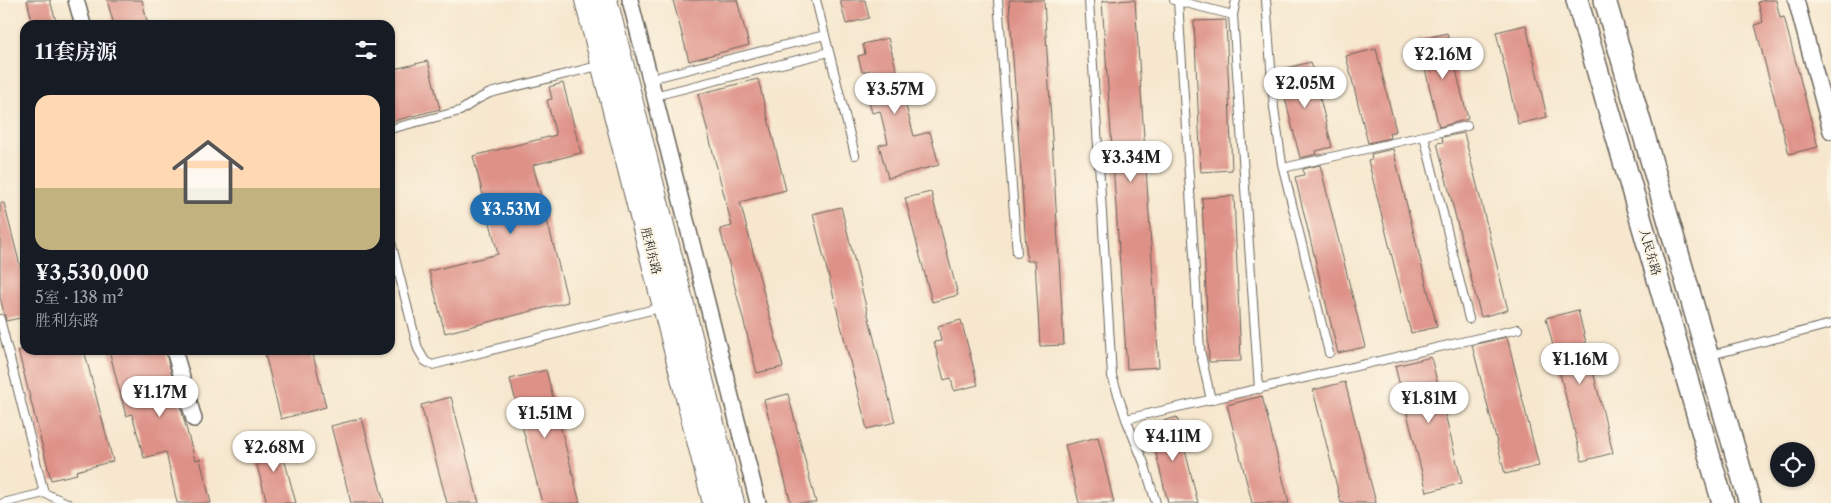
<!DOCTYPE html>
<html lang="zh">
<head>
<meta charset="utf-8">
<style>
	:root { --surface:#171b24; --page:#20242c; --text:#f1f3f6; --muted:#9ea1a6; --accent:#1f6fb2 }
	body { margin:0; font-family:"Libre Caslon Text","Noto Serif SC",serif; background:var(--page); color:var(--text); height:100vh; display:flex; flex-direction:column; font-size:19px; white-space:nowrap }
	* { box-sizing:border-box; margin:0 }
	p { font-size:16px; color:var(--muted) }
	.icon { flex:none; width:28px; height:28px; fill:none; stroke:currentColor; stroke-width:2; stroke-linecap:round; stroke-linejoin:round }
	.map { position:relative; flex:1; overflow:hidden }
	.panel { position:absolute; left:20px; top:20px; width:375px; height:335px; display:flex; flex-direction:column; background:var(--surface); border-radius:15px; box-shadow:0 1px 4px #0004 }
	.panel>* { flex:none }
	.tools { position:absolute; left:1770px; top:442px; display:grid; gap:10px }
	.tools a { display:grid; place-items:center; width:45px; height:45px; border-radius:50%; background:var(--surface); box-shadow:0 1px 4px #0004; font-size:25px }
	.price { position:absolute; translate:-50% -42px; padding:0 11px; border-radius:18px; background:#fff; color:#222; font-size:16px; line-height:32px; filter:drop-shadow(0 1px 2px #0008) }
	.price::after { content:''; position:absolute; left:50%; top:30px; width:15px; height:11px; margin-left:-8px; background:inherit; clip-path:polygon(0 0,100% 0,50% 100%) }
	.price.current { background:var(--accent); color:#fff }
	ul { padding:0; list-style:none }
	li { display:grid; align-content:center; gap:10px; height:265px; padding:0 15px }
	li span { display:grid; place-items:center; height:155px; border-radius:15px; color:#555 }
	li>.icon { margin-inline-start:auto }
	span .icon { width:90px; height:90px; fill:#fffc; stroke-width:1 }
	li b { font-size:21px }
	h2 { display:flex; justify-content:space-between; align-items:center; height:60px; padding:0 15px; font-size:21px }
	.map>svg:first-child { display:block }
	.building { fill:#de9187 }
	.lines { fill:none; stroke-linecap:round; stroke-linejoin:round }
	.service-casing { stroke:#68635a; stroke-width:10 }
	.minor-casing { stroke:#68635a; stroke-width:18 }
	.secondary-casing { stroke:#68635a; stroke-width:24 }
	.primary-casing { stroke:#68635a; stroke-width:26 }
	.service { stroke:#fff; stroke-width:8 }
	.minor { stroke:#fff; stroke-width:15 }
	.secondary { stroke:#fff; stroke-width:21 }
	.primary { stroke:#fff; stroke-width:24 }
	.labels { text-anchor:middle; stroke-width:4.5; stroke-linejoin:round; paint-order:stroke }
	.street-label { font-size:12px; fill:#1c1c1c; stroke:#fcf5e5 }
</style>
</head>
<body>
<div class="map">
<svg width="1831" height="503" viewBox="0 0 1831 503">
	<rect width="100%" height="100%" fill="#fcf5e5"/>
	<filter id="ink" filterUnits="userSpaceOnUse"><feTurbulence type="fractalNoise" baseFrequency=".02" numOctaves="2"/><feDisplacementMap in="SourceGraphic" scale="10" xChannelSelector="R" yChannelSelector="G"/><feConvolveMatrix kernelMatrix="1 2 1 2 8 2 1 2 1" color-interpolation-filters="sRGB"/></filter>
	<filter id="wash" filterUnits="userSpaceOnUse"><feTurbulence type="fractalNoise" baseFrequency=".0096" numOctaves="4" result="noise"/><feDisplacementMap in="SourceGraphic" scale="20" xChannelSelector="R" yChannelSelector="G"/><feGaussianBlur stdDeviation="1.12" result="paint"/><feColorMatrix in="noise" values="0 0 0 0 0 0 0 0 0 0 0 0 0 0 0 0 0 1.4 0 .05"/><feComposite in="paint" operator="in"/></filter>
	<g filter="url(#wash)">
		<rect width="100%" height="100%" fill="#f6e7ce"/>
		<g id="blocks">
			<!-- building -->
			<path class="building" d="M27,0H50L57,25H33Z
				M107,0H142L148,25H114Z
				M673,0H737L749,45L689,61Z
				M840,0H865L869,18L846,24Z
				M1009,0H1044L1064,345L1040,346L1035,261H1027Z
				M1135,0L1159,367L1127,369L1102,1Z
				M1765,0H1776L1780,18L1784,17L1818,147L1789,154L1755,25L1763,22L1758,2Z
				M1226,20L1232,170L1201,172L1194,21Z
				M1526,25L1547,117L1518,124L1496,32Z
				M1447,33L1468,119L1439,127L1418,40Z
				M888,38L914,136L930,132L939,165L888,178L879,145L888,143L880,111L872,113L868,97L876,95L869,70L862,72L858,56L865,54L863,44Z
				M1376,49L1396,131L1389,133L1390,138L1368,143L1346,56Z
				M428,61L440,109L390,122V70Z
				M1311,62L1332,147L1316,151L1317,154L1300,158L1278,70Z
				M758,79L786,190L740,202L783,367L757,373L720,229L732,226L698,94Z
				M563,83L581,153L533,165L568,302L445,333L429,271L498,254L473,156L556,135L547,100L552,99L549,87Z
				M1464,133L1508,310L1481,317L1437,143L1443,142L1442,137Z
				M1393,149L1437,327L1411,333L1368,160L1372,159L1371,154Z
				M1320,165L1365,347L1338,353L1295,177L1304,175L1303,169Z
				M931,192L958,295L932,302L905,198Z
				M1234,196L1241,361L1209,362L1202,198Z
				M0,203H4L25,285V317L6,321L0,297Z
				M841,207L895,422L867,429L813,214Z
				M1578,310L1613,453L1582,461L1546,318Z
				M961,320L978,385L954,391L951,378L944,380L934,342L941,341L938,326Z
				M1507,337L1539,466L1505,474L1472,345Z
				M18,350H84L113,461L76,471L77,474L51,480Z
				M109,350H165L195,460L200,459L211,503H177L166,452L144,458L132,414L126,416Z
				M264,350H312L326,407L281,419Z
				M1431,357L1462,483L1427,492L1395,366Z
				M546,370L580,503H542L510,379Z
				M1345,382L1376,503H1341L1313,390Z
				M788,394L816,503H791L764,400Z
				M1262,396L1289,503H1252L1227,405Z
				M451,397L479,503H447L421,405Z
				M1177,417L1198,503H1168L1149,425Z
				M362,418L384,503H351L331,426Z
				M1098,437L1114,503H1079L1065,445Z
				M279,440L296,503H267L252,447Z"/>
		</g>
	</g>
	<g filter="url(#ink)">
		<use href="#blocks" fill-opacity="0" stroke="#68635a" stroke-width="1"/>
		<g class="lines">
			<!-- service casing -->
			<g class="service-casing">
				<path id="service" d="M816,0L855,155
					M998,0L1017,253
					M1089,0L1112,376L1126,419L1144,463L1156,503
					M1174,0L1233,15
					M1236,0L1233,15L1259,389
					M1266,0L1274,108L1282,164L1329,353
					M1178,1L1200,350L1211,400
					M650,79L825,35
					M654,96L829,52
					M390,129L460,111L478,99L490,93L602,65
					M1424,136L1469,319
					M1283,168L1467,126
					M390,238L418,349L425,361L432,365L663,307
					M0,319L44,493L3,503
					M1715,354L1831,324
					M1126,419L1518,329
					M44,493L67,503"/>
			</g>
			<!-- minor casing -->
			<g class="minor-casing">
				<path id="minor" d="M76,0L83,25
					M630,0L758,503
					M1796,0L1831,131
					M174,350L194,419"/>
			</g>
			<!-- secondary casing -->
			<g class="secondary-casing">
				<path id="secondary" d="M1577,0L1723,503
					M1605,0L1750,503"/>
			</g>
			<!-- primary casing -->
			<g class="primary-casing">
				<path id="primary" d="M587,0L715,503
					M605,0L732,503"/>
			</g>
			<!-- service -->
			<use href="#service" class="service"/>
			<!-- minor -->
			<use href="#minor" class="minor"/>
			<!-- secondary -->
			<use href="#secondary" class="secondary"/>
			<!-- primary -->
			<use href="#primary" class="primary"/>
		</g>
	</g>
	<g class="labels">
		<!-- street labels -->
		<g class="street-label">
			<text transform="translate(651 251) rotate(76)" y="4">胜利东路</text>
			<text transform="translate(1650 252) rotate(74)" y="4">人民东路</text>
		</g>
	</g>
</svg>
<div class="tools">
<a><svg class="icon" aria-label="locate" viewBox="0 0 24 24"><circle cx="12" cy="12" r="6"/><path d="M12 2v4M12 18v4M2 12h4M18 12h4"/></svg></a>
</div>
<b class="price" style="left:1443px;top:80px">¥2.16M</b>
<b class="price" style="left:1305px;top:109px">¥2.05M</b>
<b class="price" style="left:895px;top:115px">¥3.57M</b>
<b class="price" style="left:1131px;top:183px">¥3.34M</b>
<b class="price current" style="left:511px;top:235px">¥3.53M</b>
<b class="price" style="left:1580px;top:385px">¥1.16M</b>
<b class="price" style="left:160px;top:418px">¥1.17M</b>
<b class="price" style="left:1429px;top:424px">¥1.81M</b>
<b class="price" style="left:545px;top:439px">¥1.51M</b>
<b class="price" style="left:1173px;top:462px">¥4.11M</b>
<b class="price" style="left:274px;top:473px">¥2.68M</b>
<section class="panel">
<h2>11套房源<svg class="icon" aria-label="filters" viewBox="0 0 24 24"><path d="M4 7h16M4 17h16"/><circle cx="9" cy="7" r="2"/><circle cx="15" cy="17" r="2"/></svg></h2>
<ul>
<li><span style="background:linear-gradient(#ffd9b3 60%,#c2b280 0)"><svg class="icon" aria-label="home" viewBox="0 0 24 24"><path d="M3 11l9-7 9 7M6 9v11h12V9"/></svg></span><div><b>¥3,530,000</b><p>5室 · 138 m²</p><p>胜利东路</p></div></li>
</ul>
</section>
</div>
</body>
</html>
